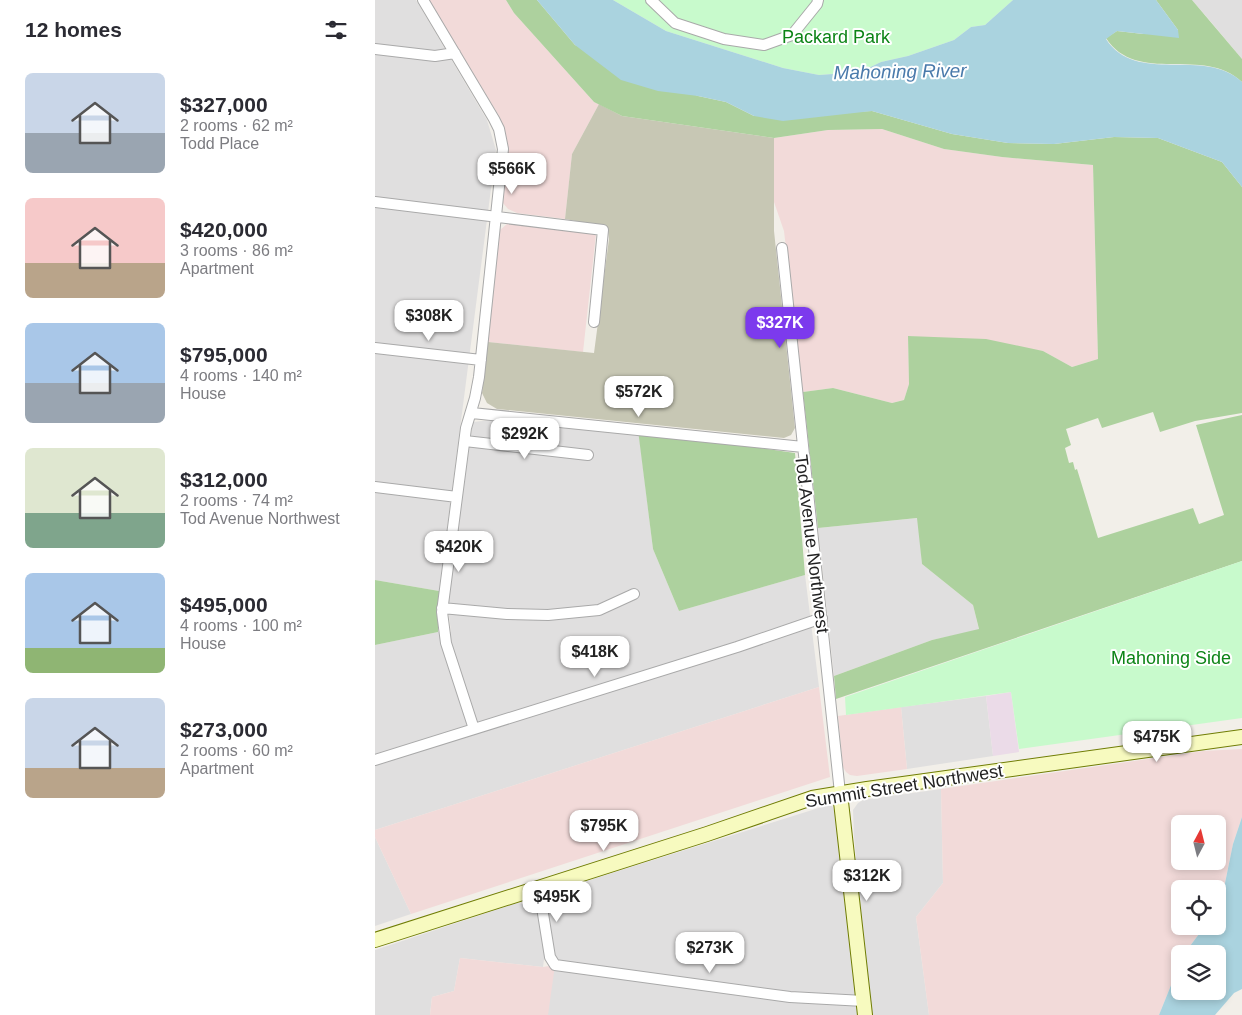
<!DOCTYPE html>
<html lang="en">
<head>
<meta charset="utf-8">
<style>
	:root { --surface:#fff; --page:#f7f7f7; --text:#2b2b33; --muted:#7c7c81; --accent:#7c3aed }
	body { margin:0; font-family:Helvetica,sans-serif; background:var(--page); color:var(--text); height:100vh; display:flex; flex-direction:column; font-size:19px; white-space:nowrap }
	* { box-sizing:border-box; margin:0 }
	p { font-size:16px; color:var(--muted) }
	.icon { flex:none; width:28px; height:28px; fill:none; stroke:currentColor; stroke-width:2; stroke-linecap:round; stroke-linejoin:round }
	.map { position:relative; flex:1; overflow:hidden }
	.panel { display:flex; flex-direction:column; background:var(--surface); width:375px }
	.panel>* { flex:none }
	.needle { width:32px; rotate:7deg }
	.tools { position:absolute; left:796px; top:815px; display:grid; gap:10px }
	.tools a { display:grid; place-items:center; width:55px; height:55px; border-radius:8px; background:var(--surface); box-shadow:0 2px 8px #0003; font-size:25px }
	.price { position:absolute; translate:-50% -42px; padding:0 11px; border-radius:10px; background:#fff; color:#222; font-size:16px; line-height:32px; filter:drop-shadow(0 1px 2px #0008) }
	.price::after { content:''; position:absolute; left:50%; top:30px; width:15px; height:11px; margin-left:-8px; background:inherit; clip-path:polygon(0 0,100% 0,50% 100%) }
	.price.active { background:var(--accent); color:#fff }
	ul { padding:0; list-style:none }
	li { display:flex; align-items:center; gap:15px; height:125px; padding:0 25px }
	li span { display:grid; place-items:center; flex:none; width:140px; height:100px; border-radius:8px; color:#555 }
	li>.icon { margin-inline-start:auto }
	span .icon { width:60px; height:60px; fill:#fffc; stroke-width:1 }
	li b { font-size:21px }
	h2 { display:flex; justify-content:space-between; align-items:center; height:60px; padding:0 25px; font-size:21px }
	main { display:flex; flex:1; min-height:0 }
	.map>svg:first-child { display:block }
	.residential { fill:#e0dfdf }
	.commercial { fill:#f2dad9; fill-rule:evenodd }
	.industrial { fill:#ebdbe8 }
	.construction { fill:#c7c7b4 }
	.forest { fill:#add19e }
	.park { fill:#c8facc }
	.water { fill:#aad3df }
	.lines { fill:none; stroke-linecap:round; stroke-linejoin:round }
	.street-casing { stroke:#a9a9a9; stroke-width:12 }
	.secondary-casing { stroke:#707d05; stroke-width:16 }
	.street { stroke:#fff; stroke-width:10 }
	.secondary { stroke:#f7fabf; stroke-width:14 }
	.labels { text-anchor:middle; stroke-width:4; stroke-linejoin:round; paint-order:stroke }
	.park-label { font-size:18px; fill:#0c8416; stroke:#fff }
	.street-label { font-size:18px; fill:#222; stroke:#fff }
	.water-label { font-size:19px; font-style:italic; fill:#4a7aab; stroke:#fff }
</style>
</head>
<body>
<main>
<section class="panel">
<h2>12 homes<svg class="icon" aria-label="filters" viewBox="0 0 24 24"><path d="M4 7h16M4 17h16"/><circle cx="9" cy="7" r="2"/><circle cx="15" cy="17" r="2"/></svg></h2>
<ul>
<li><span style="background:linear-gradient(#c9d6e8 60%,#9aa5b1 0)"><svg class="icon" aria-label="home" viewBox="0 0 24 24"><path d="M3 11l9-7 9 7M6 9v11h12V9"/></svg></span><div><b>$327,000</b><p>2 rooms · 62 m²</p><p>Todd Place</p></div></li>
<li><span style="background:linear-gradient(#f6c9c9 65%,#b9a48a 0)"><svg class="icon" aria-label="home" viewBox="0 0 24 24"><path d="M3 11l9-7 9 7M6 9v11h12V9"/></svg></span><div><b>$420,000</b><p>3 rooms · 86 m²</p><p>Apartment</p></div></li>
<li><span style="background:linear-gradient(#a9c7e8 60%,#9aa5b1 0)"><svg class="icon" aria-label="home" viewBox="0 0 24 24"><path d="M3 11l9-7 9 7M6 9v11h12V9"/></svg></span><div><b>$795,000</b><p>4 rooms · 140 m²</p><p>House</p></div></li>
<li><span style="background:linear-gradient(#dfe7d0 65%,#7fa58c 0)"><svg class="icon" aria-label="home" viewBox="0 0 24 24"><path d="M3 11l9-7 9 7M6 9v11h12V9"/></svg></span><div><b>$312,000</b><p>2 rooms · 74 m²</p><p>Tod Avenue Northwest</p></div></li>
<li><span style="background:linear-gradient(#a9c7e8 75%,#8fb573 0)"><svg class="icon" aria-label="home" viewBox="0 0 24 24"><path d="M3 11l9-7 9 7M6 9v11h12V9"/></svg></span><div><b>$495,000</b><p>4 rooms · 100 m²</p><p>House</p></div></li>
<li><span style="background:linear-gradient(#c9d6e8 70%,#b9a48a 0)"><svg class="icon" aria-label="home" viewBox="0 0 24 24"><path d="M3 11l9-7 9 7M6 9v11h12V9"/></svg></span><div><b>$273,000</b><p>2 rooms · 60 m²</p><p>Apartment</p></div></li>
</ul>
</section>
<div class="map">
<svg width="867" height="1015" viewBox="0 0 867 1015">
	<rect width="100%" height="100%" fill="#f2efe9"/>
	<!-- residential -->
	<path class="residential" d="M0,0H41L112,120L121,150L64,591L0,580Z
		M817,0H867V59L836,22Z
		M117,420L264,435L278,549L304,611L430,575L444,687L0,830V645L63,632H76L72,598L98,422Z
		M543,518L547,564L598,605L604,630L557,640L459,676L443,528Z
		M611,696L618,756L532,769L526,707Z
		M566,789L568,883L541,917L554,1015H495L479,836L478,810L483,803L488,800Z
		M450,806H457L460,812L483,1015H172L179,951L172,907L174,896L218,879Z
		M0,837L36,914L0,926Z
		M142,903L159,906L163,914L170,952L168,967L85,958L79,991L57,997L55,1015H0V950Z"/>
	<!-- commercial -->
	<path class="commercial" d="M54,0H131L139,13L219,102L224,104L197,154L190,219L142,213L133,209L128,203L132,164V142L129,127L124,116Z
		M507,129L569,149L627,157L718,165L723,359L697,367L668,351L533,336L534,384L529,400L517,403L458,388L428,392L409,231L399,202V138L453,130Z
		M132,224L221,234L208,352L113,342L125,230Z
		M444,687L455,777L36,914L0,837V830Z
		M526,707L532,769L482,776L475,775L471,772L468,767L463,716Z
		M867,749V817L858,844L849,888L843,904L842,889H805V926H830L809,954H805V963L784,1015H554L541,917L568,883L566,789L828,751ZM805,824H842V861H805Z
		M85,958L168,967L180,965L173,1015H55L57,997L79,991Z"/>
	<!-- industrial -->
	<path class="industrial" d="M636,692L644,752L618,756L611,696Z"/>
	<!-- construction -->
	<path class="construction" d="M224,104L247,116L399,138V231L420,428L416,435L409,438L122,409L112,403L107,393L113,342L219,353L234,239L233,230L228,226L190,219L197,154Z"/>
	<!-- forest -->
	<path class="forest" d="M131,0H162L200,45L323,96L351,102L379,116L497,111L577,134L633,143L679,144L739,137L783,138L847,162L867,187V413L820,421L785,432L778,412L727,428L723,418L691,429L696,445L690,448L694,463L698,462L700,470L702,469L723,538L818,508L824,524L849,515L821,425L867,415V561L461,699L459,676L557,640L604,629L598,605L547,564L542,518L443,528L428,392L458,388L517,403L529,400L534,384L533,336L611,339L668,351L697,367L723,359L718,165L627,157L569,149L507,129L453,130L399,138L247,116L219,102L139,13Z
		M781,0H817L867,59V82C829,45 762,86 731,38L742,31L768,34L803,30Z
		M263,430L420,453L430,575L304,611L278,549Z
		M0,580L64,591L63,632L0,645Z"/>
	<!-- park -->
	<path class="park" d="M238,0H638L610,25L596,27L579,40L533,56L506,62L485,72L444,75L408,68L291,31Z
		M867,561V718L644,749L636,692L471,715L470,697Z"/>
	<!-- water -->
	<path class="water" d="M162,0H238L291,31L408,68L444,75L485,72L506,62L533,56L579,40L596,27L610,25L638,0H781L803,30L804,38L742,31L731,39C761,86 829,46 867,82V187L847,162L783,138L739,137L679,144L633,143L577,134L497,111L408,121L379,116L351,102L323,96L283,91L246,80L200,45Z
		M867,817V989L859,993L840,1015H784L805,963V991H842V954H809L830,926H842L843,904L849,888L858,844Z"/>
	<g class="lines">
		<!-- street casing -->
		<g class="street-casing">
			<path id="street" d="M48,0L119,119L124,129L128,149L104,377L100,398L91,428L67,612L71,643L99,729
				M276,0L300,23L349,39L389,45L417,35L442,4L443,0
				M0,49L60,56L80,53
				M0,202L228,230L219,322
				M407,248L465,793
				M0,348L106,360
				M97,413L428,447
				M90,441L213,455
				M0,487L82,497
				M67,608L132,614L173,615L224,610L259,594
				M0,760L362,647L447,618
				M164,889L175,957L180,965L415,997L489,1001"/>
		</g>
		<!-- secondary casing -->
		<g class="secondary-casing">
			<path id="secondary" d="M465,793L490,1015
				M0,940L332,834L437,798L492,789L867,737"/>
		</g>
		<!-- street -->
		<use href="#street" class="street"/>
		<!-- secondary -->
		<use href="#secondary" class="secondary"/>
	</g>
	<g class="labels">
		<!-- park labels -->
		<g class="park-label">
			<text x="461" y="43">Packard Park</text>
			<text x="796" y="664">Mahoning Side</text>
		</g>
		<!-- street labels -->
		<g class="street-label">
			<text transform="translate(437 544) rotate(83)" y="6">Tod Avenue Northwest</text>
			<text transform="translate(529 786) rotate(-9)" y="6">Summit Street Northwest</text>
		</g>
		<!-- water labels -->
		<g class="water-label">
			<text transform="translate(525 71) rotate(-1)" y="7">Mahoning River</text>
		</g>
	</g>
</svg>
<div class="tools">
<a><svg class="needle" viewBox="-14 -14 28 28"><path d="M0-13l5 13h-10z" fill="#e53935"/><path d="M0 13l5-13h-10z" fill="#7c7c81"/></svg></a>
<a><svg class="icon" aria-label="locate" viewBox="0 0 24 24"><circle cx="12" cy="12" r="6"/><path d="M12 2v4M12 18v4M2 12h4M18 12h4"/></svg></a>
<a><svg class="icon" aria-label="layers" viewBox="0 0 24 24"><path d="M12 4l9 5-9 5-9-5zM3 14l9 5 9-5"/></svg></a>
</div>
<b class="price" style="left:137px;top:195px">$566K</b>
<b class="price" style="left:54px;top:342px">$308K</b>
<b class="price active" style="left:405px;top:349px">$327K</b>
<b class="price" style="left:264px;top:418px">$572K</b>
<b class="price" style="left:150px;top:460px">$292K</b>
<b class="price" style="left:84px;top:573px">$420K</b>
<b class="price" style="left:220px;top:678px">$418K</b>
<b class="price" style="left:782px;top:763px">$475K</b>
<b class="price" style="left:229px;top:852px">$795K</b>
<b class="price" style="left:492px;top:902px">$312K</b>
<b class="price" style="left:182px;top:923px">$495K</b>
<b class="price" style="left:335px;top:974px">$273K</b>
</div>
</main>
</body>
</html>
